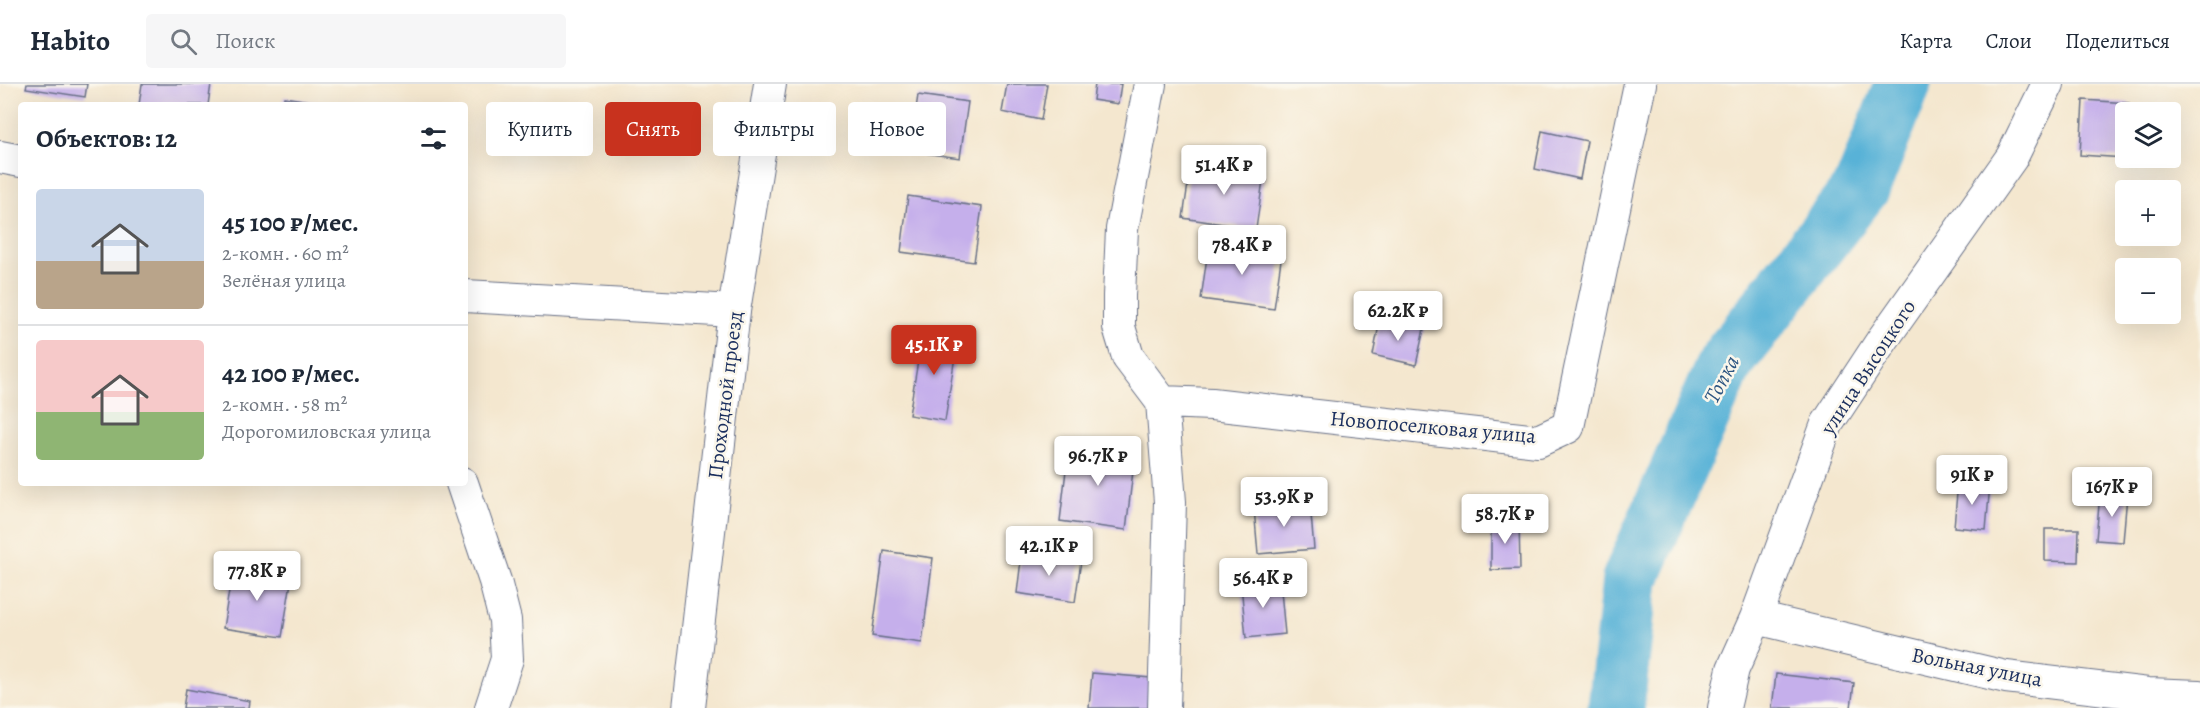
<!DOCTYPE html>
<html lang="ru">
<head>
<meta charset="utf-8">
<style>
	:root { --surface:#fff; --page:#f6f6f7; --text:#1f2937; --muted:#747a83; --line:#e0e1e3; --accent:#c8321e }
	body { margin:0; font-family:Alegreya,serif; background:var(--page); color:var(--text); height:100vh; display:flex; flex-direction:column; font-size:22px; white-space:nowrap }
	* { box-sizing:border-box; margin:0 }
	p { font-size:20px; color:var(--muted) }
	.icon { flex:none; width:33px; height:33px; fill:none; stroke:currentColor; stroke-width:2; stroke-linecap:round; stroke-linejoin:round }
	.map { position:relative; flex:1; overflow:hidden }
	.sheet { position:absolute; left:18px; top:18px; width:450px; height:384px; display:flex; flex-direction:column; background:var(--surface); border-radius:6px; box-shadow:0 6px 24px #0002 }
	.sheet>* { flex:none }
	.hud { position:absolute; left:486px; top:18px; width:570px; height:54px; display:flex; gap:12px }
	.controls { position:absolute; left:2115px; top:18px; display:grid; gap:12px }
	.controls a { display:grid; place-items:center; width:66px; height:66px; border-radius:6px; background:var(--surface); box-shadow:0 6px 24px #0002; font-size:30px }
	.price { position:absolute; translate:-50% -51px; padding:0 14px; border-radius:6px; background:#fff; color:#222; font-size:20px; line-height:39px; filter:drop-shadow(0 2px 3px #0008) }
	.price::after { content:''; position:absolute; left:50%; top:36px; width:18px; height:14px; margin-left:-9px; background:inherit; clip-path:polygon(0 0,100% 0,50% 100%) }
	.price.active { background:var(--accent); color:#fff }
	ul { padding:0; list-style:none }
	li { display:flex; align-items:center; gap:18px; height:150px; padding:0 18px }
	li+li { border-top:2px solid var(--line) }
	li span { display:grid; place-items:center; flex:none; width:168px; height:120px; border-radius:6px; color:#555 }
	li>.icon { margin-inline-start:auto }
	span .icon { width:72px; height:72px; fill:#fffc; stroke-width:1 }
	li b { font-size:26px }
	h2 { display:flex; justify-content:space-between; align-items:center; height:72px; padding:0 18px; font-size:26px }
	.pill { padding:0 21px; border-radius:6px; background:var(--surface); box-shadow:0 6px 24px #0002; font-size:21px; line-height:54px }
	.pill.active { background:var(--accent); color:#fff }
	header { display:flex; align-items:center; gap:36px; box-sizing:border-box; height:84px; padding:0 30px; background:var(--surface); border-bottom:2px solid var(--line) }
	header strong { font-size:28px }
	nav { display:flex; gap:33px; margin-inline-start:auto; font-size:21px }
	.search { width:420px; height:54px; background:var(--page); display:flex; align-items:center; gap:15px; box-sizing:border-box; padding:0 21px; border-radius:6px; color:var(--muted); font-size:22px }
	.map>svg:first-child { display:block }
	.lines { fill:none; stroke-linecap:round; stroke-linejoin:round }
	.river { stroke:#59b2d7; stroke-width:57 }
	.building { fill:#c5afeb }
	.minor-casing { stroke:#676f86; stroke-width:34 }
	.minor { stroke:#fff; stroke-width:32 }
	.labels { text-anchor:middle; stroke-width:5; stroke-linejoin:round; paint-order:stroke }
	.street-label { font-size:21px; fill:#1b2f5e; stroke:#fbf7ec }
	.water-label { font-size:22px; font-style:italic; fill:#2e5682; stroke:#fbf7ec }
</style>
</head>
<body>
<header>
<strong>Habito</strong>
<div class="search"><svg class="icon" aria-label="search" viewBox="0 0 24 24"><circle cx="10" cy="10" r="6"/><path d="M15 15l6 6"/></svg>Поиск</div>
<nav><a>Карта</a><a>Слои</a><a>Поделиться</a></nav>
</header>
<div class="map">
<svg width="2200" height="624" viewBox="0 0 2200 624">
	<rect width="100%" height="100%" fill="#fbf7ec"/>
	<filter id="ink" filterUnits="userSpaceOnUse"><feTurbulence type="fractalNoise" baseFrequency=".0167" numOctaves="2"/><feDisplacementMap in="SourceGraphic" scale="12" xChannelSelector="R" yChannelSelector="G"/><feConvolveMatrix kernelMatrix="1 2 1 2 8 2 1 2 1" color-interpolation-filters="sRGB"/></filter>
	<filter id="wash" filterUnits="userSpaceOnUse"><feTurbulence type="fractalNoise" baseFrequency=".008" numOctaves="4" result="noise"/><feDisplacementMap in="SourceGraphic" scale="24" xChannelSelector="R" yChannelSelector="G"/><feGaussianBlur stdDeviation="1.35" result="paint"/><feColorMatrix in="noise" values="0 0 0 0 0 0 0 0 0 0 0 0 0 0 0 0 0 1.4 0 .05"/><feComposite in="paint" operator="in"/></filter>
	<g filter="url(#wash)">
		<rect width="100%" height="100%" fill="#f4e7cf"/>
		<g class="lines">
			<!-- river -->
			<path class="river" d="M1616,624L1630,496L1725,279L1862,103L1903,0"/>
		</g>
		<g id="blocks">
			<!-- building -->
			<path class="building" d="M27,0H87L85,13L26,4Z
				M142,0H211L208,21H139Z
				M1007,0H1047L1041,36L1002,28Z
				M1095,0H1121L1118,20L1093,16Z
				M918,11L968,18L960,74L910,67Z
				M284,13L328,20V21H283Z
				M2083,16L2129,19L2128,28H2126L2125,74L2080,71Z
				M1542,47L1587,57L1580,95L1535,85Z
				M1191,79L1264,89L1256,145L1183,134Z
				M908,112L982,123L974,178L901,168Z
				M1209,159L1282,169L1274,225L1201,215Z
				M1380,236L1424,245L1416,281L1373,271Z
				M923,247L958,253L945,337L909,331Z
				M1069,361L1135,370L1126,446L1060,437Z
				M1958,398L1990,400L1986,446L1954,443Z
				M2100,409L2127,411L2123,458L2096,456Z
				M1310,419L1314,465L1258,470L1254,424Z
				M1491,437H1519L1520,485L1491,486Z
				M2045,445H2079L2078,478L2045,477Z
				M884,467L933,474L922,559L872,552Z
				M1022,468L1081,477L1075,518L1017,509Z
				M233,482L292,492L282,553L223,544Z
				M1280,496L1285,550L1246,554L1241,500Z
				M1092,589L1151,594L1148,624H1089Z
				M1776,590L1854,599L1851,624H1772Z
				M186,605L250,617L249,624H183Z"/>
		</g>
	</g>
	<g filter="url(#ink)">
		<use href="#blocks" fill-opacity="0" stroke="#676f86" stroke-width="1.5"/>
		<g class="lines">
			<!-- minor casing -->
			<g class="minor-casing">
				<path id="minor" d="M1150,0L1122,145L1119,212V243L1128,273L1162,318L1170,418L1164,624
					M0,73L21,77
					M465,212L734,227
					M1162,318L1212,320L1538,357L1568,343L1640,0
					M462,399L495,497L505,536L507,575L491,624
					M1756,534L2006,593L2148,610L2200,612
					M689,624L734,227L770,0
					M1724,624L1733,585L1756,534L1827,340L1883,255L2012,73L2048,0"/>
			</g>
			<!-- minor -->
			<use href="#minor" class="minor"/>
		</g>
	</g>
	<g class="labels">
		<!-- street labels -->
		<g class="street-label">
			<text transform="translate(1868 283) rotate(-57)" y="7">улица Высоцкого</text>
			<text transform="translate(725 311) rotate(-83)" y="7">Проходной проезд</text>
			<text transform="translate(1433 343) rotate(5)" y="7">Новопоселковая улица</text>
			<text transform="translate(1977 583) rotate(11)" y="7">Вольная улица</text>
		</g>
		<!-- water labels -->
		<g class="water-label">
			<text transform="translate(1721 295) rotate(-62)" y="8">Топка</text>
		</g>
	</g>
</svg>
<div class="controls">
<a><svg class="icon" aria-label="layers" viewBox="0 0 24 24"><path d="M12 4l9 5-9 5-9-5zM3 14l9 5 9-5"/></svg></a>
<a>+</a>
<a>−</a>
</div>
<b class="price" style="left:1224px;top:112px">51.4K ₽</b>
<b class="price" style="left:1242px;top:192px">78.4K ₽</b>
<b class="price" style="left:1398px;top:258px">62.2K ₽</b>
<b class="price active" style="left:934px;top:292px">45.1K ₽</b>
<b class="price" style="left:1098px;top:403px">96.7K ₽</b>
<b class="price" style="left:1972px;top:422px">91K ₽</b>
<b class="price" style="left:2112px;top:434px">167K ₽</b>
<b class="price" style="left:1284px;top:444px">53.9K ₽</b>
<b class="price" style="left:1505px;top:461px">58.7K ₽</b>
<b class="price" style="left:1049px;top:493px">42.1K ₽</b>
<b class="price" style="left:257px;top:518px">77.8K ₽</b>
<b class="price" style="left:1263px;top:525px">56.4K ₽</b>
<div class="hud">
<a class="pill">Купить</a>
<a class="pill active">Снять</a>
<a class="pill">Фильтры</a>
<a class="pill">Новое</a>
</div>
<section class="sheet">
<h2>Объектов: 12<svg class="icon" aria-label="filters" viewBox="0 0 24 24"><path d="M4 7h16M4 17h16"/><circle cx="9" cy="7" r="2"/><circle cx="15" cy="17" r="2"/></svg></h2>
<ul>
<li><span style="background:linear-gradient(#c9d6e8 60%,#b9a48a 0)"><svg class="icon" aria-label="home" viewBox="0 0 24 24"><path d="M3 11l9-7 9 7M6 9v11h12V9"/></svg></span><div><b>45 100 ₽/мес.</b><p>2-комн. · 60 m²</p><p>Зелёная улица</p></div></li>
<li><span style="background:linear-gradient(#f6c9c9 60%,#8fb573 0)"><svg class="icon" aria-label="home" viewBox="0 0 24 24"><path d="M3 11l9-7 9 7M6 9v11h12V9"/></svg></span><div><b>42 100 ₽/мес.</b><p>2-комн. · 58 m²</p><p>Дорогомиловская улица</p></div></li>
</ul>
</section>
</div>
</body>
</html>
